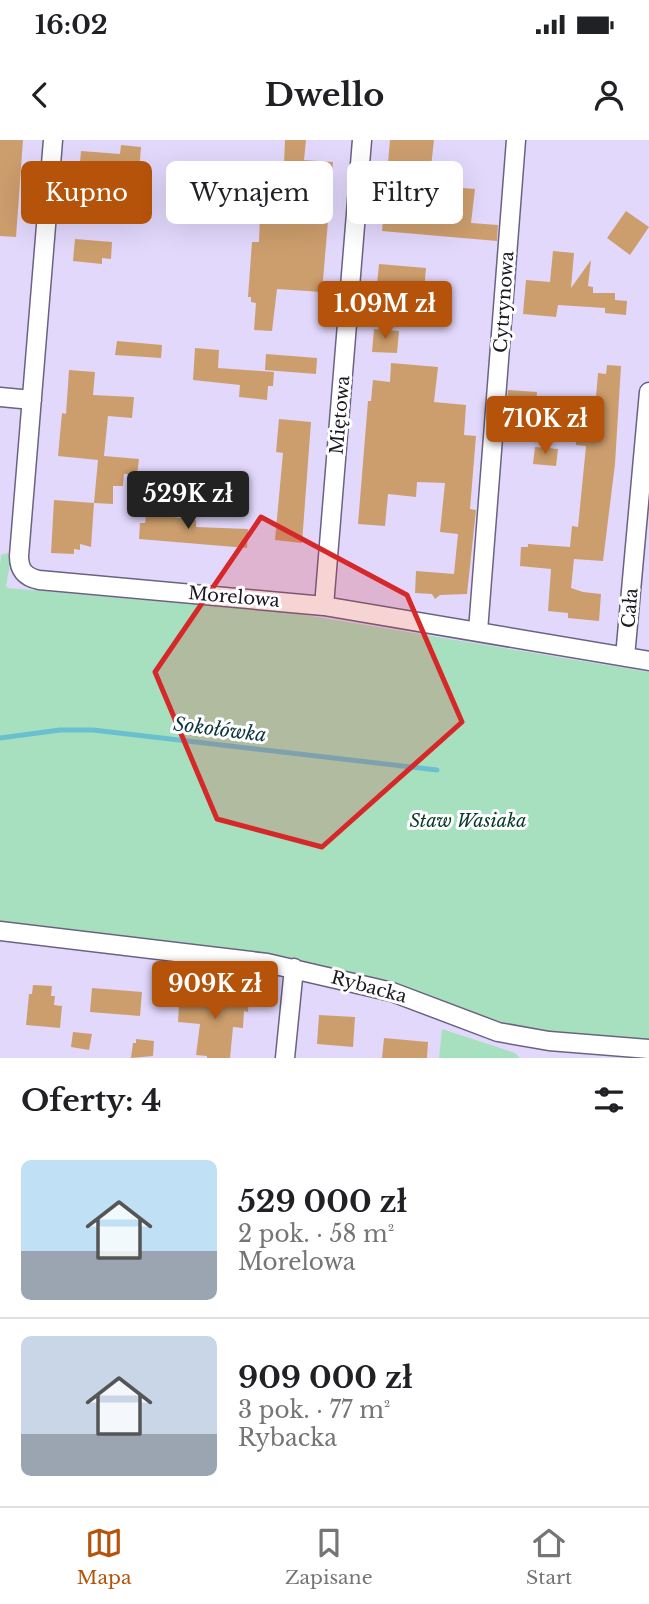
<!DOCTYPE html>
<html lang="pl">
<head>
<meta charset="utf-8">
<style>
	:root { --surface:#fff; --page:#f6f6f6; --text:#202124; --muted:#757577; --line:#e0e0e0; --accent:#b45309 }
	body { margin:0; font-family:"Libre Baskerville",serif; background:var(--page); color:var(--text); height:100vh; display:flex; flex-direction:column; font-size:26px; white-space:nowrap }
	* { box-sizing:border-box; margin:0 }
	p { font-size:23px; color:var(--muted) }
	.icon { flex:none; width:38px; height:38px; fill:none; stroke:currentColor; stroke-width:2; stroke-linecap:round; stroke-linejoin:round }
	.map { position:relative; height:918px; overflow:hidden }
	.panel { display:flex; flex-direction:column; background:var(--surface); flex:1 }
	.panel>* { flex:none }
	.top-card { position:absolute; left:21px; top:21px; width:607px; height:63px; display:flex; gap:14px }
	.price { position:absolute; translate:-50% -60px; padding:0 16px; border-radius:7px; background:var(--accent); color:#fff; font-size:23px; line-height:46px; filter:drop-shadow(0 2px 4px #0008) }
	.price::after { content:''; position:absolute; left:50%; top:42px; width:21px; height:16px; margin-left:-10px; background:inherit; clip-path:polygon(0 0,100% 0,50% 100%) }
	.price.on { background:#222; color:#fff }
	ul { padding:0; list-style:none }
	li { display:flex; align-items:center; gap:21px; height:175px; padding:0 21px }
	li+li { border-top:2px solid var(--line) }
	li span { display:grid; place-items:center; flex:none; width:196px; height:140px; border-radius:10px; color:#555 }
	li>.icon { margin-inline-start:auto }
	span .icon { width:84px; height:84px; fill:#fffc; stroke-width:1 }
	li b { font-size:30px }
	h2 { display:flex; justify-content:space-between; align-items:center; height:84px; padding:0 21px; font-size:30px }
	.chip { padding:0 24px; border-radius:10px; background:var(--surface); box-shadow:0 7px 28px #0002; font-size:24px; line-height:63px }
	.chip.on { background:var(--accent); color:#fff }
	.status { display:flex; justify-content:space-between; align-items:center; height:49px; padding:0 35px; background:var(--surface); direction:ltr }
	.status svg { height:19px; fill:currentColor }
	header { display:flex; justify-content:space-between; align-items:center; height:91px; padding:0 21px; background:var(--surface); font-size:32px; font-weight:800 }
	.tabs { display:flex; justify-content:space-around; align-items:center; height:98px; border-top:2px solid var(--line); background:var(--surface); font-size:19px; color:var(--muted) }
	.tabs a { display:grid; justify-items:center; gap:4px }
	.tabs .on { color:var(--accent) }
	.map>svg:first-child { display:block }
	.green { fill:#a7e0be }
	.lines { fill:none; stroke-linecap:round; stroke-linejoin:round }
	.stream { stroke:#6ac0d0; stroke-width:5 }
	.building { fill:#cd9e6d }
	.minor-casing { stroke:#6b6281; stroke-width:21 }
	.minor { stroke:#fff; stroke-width:18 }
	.marked { fill:#d62828; fill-opacity:0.2; stroke:#d62828; stroke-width:5; stroke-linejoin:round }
	.labels { text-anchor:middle; stroke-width:6; stroke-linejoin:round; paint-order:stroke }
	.street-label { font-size:18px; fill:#1b1723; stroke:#fff }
	.park-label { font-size:18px; font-style:italic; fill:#043c24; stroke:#fff }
	.water-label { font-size:19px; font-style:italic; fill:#0d373e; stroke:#fff }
</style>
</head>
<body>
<div class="status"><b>16:02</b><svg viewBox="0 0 49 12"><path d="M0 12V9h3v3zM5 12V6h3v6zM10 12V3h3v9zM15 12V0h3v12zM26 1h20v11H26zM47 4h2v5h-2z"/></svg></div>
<header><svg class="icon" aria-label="back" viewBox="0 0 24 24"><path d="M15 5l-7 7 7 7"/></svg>Dwello<svg class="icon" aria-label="person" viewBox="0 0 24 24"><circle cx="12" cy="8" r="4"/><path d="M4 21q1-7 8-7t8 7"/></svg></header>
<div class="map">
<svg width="649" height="918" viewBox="0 0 649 918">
	<rect width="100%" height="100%" fill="#e2d8fc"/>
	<!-- green -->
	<path class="green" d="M8,413L10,424L6,446L8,448L293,473L649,532V901L558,893L502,884L484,879L402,846L304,822L231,810L0,783V426L1,415Z
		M442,889L515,913L520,918H439Z"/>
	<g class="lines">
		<!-- stream -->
		<path class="stream" d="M0,598L60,590H93L437,630"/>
	</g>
	<!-- building -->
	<path class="building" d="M0,0H23L16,97L0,96Z
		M285,0H306L304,20L333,22L322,152L277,149L272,191L254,190L256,163L251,162V157H248L252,102H259L260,76L300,79L304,38H298V31L286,29L287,24H284Z
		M390,0H434L429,45L475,49L471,83L498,85L497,101L382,91Z
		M121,5L141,7L138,45L131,44L130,52L107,50V59L77,57L81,11L120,14Z
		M626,71L649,87L630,115L607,98Z
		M75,99L112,102L111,119L102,118V124L73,121Z
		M553,111L574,113L571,148L591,120L588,146L593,147V153H615V160L627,161L626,175L605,173V168L558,165L556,177L523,174L526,140L550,142Z
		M379,124L426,128L423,163L376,156Z
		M374,189L399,191L397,213L372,212Z
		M117,201L162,205L161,218L115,215Z
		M195,208L219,210L218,228L274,232L273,246H268L267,260L239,257L240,245L193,240Z
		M266,214L317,218L316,234L265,230Z
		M391,223L438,227L434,262L466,265L464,295L476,296L470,369L476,370L467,454L440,455L435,459L432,454L415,453L416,431L454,434L458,394L440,392L445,343L417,342L416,357L388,354L385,386L358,384L368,261H371L373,240L390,242Z
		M607,225L621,226L615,324L603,421L574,419L571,448L583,452L601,454L599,481L568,478V473L548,471L551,429L520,426L521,407H528V404L570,407L572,386L578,387L586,306L576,305V288H581L583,256L596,257L598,233L606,234Z
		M69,230L95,232L93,255L134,257L132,278L108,276L104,316L139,319L137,335L124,334L123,346H113V364L94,363L98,320L58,316L62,273L66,274Z
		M508,250L537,252L535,274L528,273L527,284L506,281Z
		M279,279L311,282L302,403L275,400L283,313L276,312Z
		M535,307L558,309L556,326L533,324Z
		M54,360L94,363L91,407L80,404V410L74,409V414L51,413Z
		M147,367L166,368L165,376L196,380V387L248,389L247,408L139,399L140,383H145Z
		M33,845L52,846L51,856H55L54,865L62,866L60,888L26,885L29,854H32Z
		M92,848L142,852L140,876L90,872Z
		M194,852L249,857L248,872L244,871L243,888L233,887L230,918H207V916L196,915L200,884L178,882L179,864L189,865V859L194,860Z
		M319,875L355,877L353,907L317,904Z
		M73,892L92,894L89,910L71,907Z
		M384,898L428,902L427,918H382Z
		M136,899L154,901L153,916L131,918L133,903H136Z"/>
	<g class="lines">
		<!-- minor casing -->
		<g class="minor-casing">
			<path id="minor" d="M53,0L19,416C19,430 25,437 39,440L324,466L649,521
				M0,257L32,260
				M324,466L362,0
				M478,491L516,0
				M625,517L649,252
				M0,791L267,823L392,852L498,892L549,901L649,909
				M285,918L294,828"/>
		</g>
		<!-- minor -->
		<use href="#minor" class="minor"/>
	</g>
	<!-- marked area -->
	<path class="marked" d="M261,377L407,455L462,582L322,707L217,679L155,532Z"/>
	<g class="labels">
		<!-- street labels -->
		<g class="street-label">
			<text transform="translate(504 162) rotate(-86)" y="6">Cytrynowa</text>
			<text transform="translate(340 275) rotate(-85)" y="6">Miętowa</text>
			<text transform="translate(234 457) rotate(5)" y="6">Morelowa</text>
			<text transform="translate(630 468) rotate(-85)" y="6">Cała</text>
			<text transform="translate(369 847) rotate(15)" y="6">Rybacka</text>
		</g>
		<!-- park labels -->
		<g class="park-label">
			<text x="468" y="687">Staw Wasiaka</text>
		</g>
		<!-- water labels -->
		<g class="water-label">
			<text transform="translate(220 589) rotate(7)" y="7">Sokołówka</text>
		</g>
	</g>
</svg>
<b class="price" style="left:385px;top:201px">1.09M zł</b>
<b class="price" style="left:545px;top:316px">710K zł</b>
<b class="price on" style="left:188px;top:391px">529K zł</b>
<b class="price" style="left:215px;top:881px">909K zł</b>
<div class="top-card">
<a class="chip on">Kupno</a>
<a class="chip">Wynajem</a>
<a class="chip">Filtry</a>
</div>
</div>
<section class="panel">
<h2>Oferty: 4<svg class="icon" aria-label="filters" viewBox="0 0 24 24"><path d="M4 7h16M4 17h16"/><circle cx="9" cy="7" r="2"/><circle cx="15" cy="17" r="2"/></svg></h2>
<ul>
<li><span style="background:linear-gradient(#bfe0f5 65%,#9aa5b1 0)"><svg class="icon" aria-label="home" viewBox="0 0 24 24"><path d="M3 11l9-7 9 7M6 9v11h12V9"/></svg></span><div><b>529 000 zł</b><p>2 pok. · 58 m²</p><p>Morelowa</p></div></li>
<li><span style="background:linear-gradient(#c9d6e8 70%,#9aa5b1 0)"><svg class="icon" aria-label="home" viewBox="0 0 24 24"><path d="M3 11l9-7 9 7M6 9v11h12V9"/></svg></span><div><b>909 000 zł</b><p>3 pok. · 77 m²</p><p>Rybacka</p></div></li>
</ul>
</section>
<nav class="tabs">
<a class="on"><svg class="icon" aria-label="map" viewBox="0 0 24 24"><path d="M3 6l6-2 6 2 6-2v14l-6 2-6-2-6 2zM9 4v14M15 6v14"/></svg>Mapa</a>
<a><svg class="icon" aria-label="saved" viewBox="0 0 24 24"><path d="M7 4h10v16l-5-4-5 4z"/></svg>Zapisane</a>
<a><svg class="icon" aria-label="home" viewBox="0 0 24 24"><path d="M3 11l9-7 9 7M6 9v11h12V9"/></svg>Start</a>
</nav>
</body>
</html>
